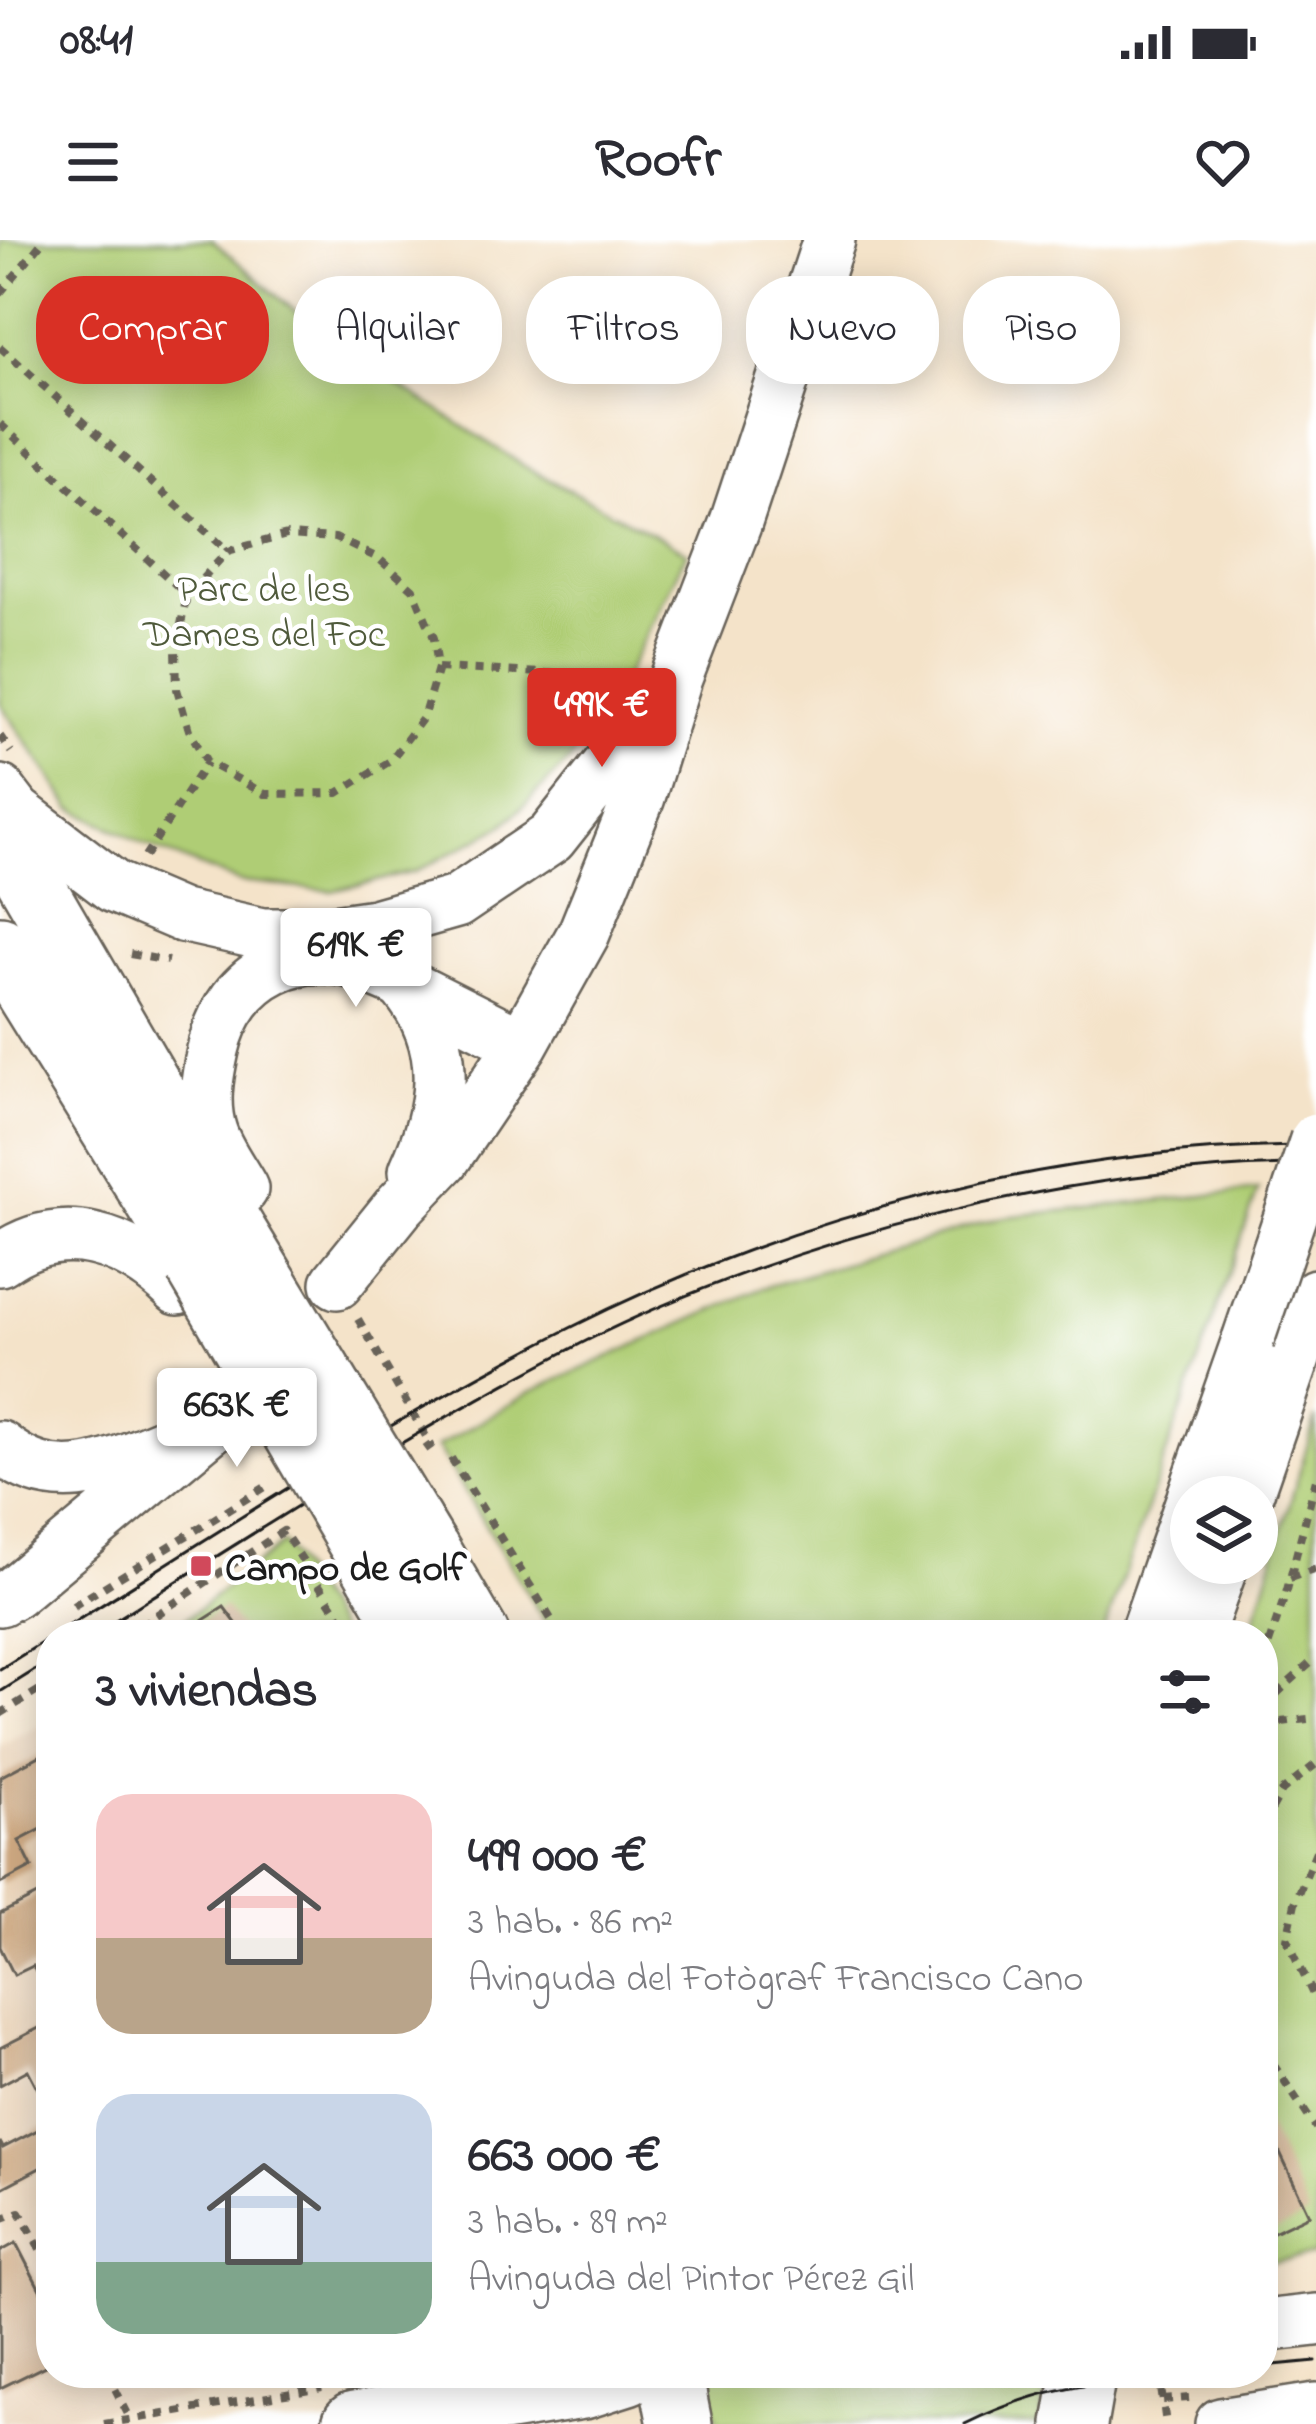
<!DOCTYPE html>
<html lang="es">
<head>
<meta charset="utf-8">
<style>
	:root { --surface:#fff; --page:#f2f2f3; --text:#2b2b33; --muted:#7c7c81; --accent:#d93025 }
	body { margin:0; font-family:"Indie Flower",sans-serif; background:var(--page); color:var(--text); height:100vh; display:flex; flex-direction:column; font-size:45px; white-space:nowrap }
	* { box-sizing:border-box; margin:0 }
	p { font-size:39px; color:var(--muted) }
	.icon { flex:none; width:66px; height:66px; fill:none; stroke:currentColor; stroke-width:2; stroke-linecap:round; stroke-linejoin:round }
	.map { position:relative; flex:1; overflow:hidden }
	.details { position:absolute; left:36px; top:1380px; width:1242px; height:768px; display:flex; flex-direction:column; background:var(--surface); border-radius:48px; box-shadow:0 6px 30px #0003 }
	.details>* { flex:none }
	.hud { position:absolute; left:36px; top:36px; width:1245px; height:108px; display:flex; gap:24px }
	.buttons { position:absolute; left:1170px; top:1236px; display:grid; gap:24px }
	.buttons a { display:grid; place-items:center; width:108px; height:108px; border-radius:50%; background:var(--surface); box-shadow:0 6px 30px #0003; font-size:60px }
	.price { position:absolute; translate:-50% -102px; padding:0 27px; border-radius:12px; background:#fff; color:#222; font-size:39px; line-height:78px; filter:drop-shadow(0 3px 6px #0008) }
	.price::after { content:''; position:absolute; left:50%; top:72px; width:36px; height:27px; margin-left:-18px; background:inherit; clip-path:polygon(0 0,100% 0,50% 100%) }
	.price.current { background:var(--accent); color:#fff }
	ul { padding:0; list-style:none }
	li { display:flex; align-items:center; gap:36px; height:300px; padding:0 60px }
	li span { display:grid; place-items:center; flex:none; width:336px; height:240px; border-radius:36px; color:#555 }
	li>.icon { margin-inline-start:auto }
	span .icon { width:144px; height:144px; fill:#fffc; stroke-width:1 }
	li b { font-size:51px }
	h2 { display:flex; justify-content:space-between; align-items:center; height:144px; padding:0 60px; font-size:51px }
	.chip { padding:0 42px; border-radius:48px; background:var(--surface); box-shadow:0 6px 30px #0003; font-size:42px; line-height:108px }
	.chip.current { background:var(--accent); color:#fff }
	.status { display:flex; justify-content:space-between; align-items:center; height:84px; padding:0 60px; background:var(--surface); direction:ltr }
	.status svg { height:33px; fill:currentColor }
	header { display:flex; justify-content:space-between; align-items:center; height:156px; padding:0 60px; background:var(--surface); font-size:54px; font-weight:800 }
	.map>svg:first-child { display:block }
	.built { fill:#e9d3b8 }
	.green { fill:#afcd74; stroke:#667448; stroke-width:3 }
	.building { fill:#cca780 }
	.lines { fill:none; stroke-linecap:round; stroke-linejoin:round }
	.minor-casing { stroke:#686259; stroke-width:56 }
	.major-casing { stroke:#686259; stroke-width:68 }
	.path { stroke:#686259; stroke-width:8; stroke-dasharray:9 9; stroke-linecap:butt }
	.minor { stroke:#fff; stroke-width:51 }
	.major { stroke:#fff; stroke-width:63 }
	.tram { stroke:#1c1c1c; stroke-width:3 }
	.minor-bridge-casing { stroke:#686259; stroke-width:56; stroke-linecap:butt }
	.major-bridge-casing { stroke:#686259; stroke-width:68; stroke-linecap:butt }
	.minor-bridge { stroke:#fff; stroke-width:51 }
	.major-bridge { stroke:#fff; stroke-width:63 }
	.poi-dot { fill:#d1495b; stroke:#fff; stroke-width:4.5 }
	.labels { text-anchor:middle; stroke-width:9; stroke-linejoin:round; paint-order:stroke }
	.park-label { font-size:39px; fill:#4f5a3b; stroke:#fff }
	.poi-label { font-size:39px; font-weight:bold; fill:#1c1c1c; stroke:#fff; text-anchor:start }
</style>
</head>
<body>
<div class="status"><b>08:41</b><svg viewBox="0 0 49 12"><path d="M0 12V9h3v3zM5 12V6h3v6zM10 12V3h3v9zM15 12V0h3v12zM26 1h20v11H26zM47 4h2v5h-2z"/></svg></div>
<header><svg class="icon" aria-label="menu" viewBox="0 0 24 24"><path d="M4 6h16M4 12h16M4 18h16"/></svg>Roofr<svg class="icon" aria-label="heart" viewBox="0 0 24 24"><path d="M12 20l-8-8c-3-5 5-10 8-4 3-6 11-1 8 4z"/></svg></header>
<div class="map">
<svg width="1316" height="2184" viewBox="0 0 1316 2184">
	<rect width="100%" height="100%" fill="#fff"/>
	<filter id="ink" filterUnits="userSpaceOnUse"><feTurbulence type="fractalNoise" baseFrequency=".00833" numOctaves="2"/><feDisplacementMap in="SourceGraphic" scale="24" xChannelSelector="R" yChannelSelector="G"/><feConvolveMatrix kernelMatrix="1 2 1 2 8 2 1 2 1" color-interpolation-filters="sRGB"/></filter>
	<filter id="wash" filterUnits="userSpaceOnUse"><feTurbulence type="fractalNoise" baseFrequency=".004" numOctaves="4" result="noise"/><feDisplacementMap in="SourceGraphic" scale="48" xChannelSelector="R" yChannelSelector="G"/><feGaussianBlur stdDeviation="2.7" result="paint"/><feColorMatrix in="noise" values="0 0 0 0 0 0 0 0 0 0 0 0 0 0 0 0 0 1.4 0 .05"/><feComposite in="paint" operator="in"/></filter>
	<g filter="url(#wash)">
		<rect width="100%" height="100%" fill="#f4e3c9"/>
		<!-- built -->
		<path class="built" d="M51,1479V2133H240L237,2150L0,2184V1507Z"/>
		<!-- green -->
		<path class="green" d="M0,0H212L324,96L524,226L687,312L626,435L570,520L504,585L415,632L332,651L239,642L144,604L72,568L0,463Z
			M1258,950L1103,1395H553L437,1207L531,1152L762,1048L1004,977Z
			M1316,1177V2015L1263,2023V1395H1250Z
			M283,1303L341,1395H165Z
			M706,2133H1049L1039,2184H718L707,2153Z"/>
		<g id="blocks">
			<!-- building -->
			<path class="building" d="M224,1367L245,1395H180Z
				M51,1510V1584L19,1601L32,1627L0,1644V1537Z
				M51,1648V1763L33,1726L14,1735L0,1707V1674Z
				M41,1787L51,1805V1874L28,1830L0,1845V1808Z
				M1263,1877L1309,1975L1263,1997Z
				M51,1883V1922L0,1949V1902L3,1908Z
				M16,2003L51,2071V2123L0,2148V2012Z"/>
		</g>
	</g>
	<g filter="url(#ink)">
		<use href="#blocks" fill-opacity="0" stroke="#686259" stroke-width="3"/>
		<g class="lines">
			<!-- minor casing -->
			<g class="minor-casing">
				<path id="minor" d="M0,551L16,572L114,647L182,676L262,694H312L375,685L456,662L551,598L654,468
					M405,745L522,804
					M242,949C232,931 217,911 211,892C202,865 207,837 213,810C230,732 303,696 375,731C386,736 400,740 407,749C454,807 443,869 415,931
					M0,1020C63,975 127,1000 178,1049
					M337,1043L400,965L444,919L522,804L584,693L639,557L676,438L736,282L829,0
					M0,1207C56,1254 111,1226 169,1202
					M1193,1257L1248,1100
					M1246,1257L1316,1055
					M0,1360L14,1352L219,1181
					M1145,1395L1191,1263
					M1197,1395L1223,1323
					M1263,2086L1316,2080
					M1221,2184L1316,2169"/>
			</g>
			<!-- major casing -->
			<g class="major-casing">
				<path id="major" d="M0,590L236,995
					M0,708L197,1025
					M427,1310L477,1395
					M378,1333L415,1395
					M670,2133L680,2184
					M354,2184L583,2147L627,2133
					M1075,2184L1084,2133"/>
			</g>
			<!-- path -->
			<path class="path" d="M0,53L44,0
				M0,107L228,311
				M0,184L187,355
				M438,428L423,478L390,521L338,553L265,554L207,522L189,490L177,449L176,409L187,355L228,311L287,295L335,298L378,318L413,349L434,398L438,428L561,434L620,444
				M0,496L11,512
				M145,616L207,522
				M130,714L168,721
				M358,1079L431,1205L420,1213
				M451,1218L561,1395
				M1290,1338L1316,1329
				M73,1366L267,1246
				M126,1395L283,1291L345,1384
				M1263,1421L1287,1350L1316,1239
				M1263,1466L1316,1418
				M0,1474L51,1443
				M1263,1484L1316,1478
				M1263,1585L1282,1551L1316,1524
				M1316,1611L1295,1663L1287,1699L1316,1761
				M1263,1809L1316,1888
				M0,1979L20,1972L51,2029
				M107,2133L130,2178
				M295,2133L297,2139L329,2133
				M1159,2133L1166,2184
				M1163,2160L1189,2158
				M104,2184L322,2148"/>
			<!-- minor -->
			<use href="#minor" class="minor"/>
			<!-- major -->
			<use href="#major" class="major"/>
			<!-- tram -->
			<path class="tram" d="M54,1395C223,1289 391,1178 570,1088C797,973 1062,906 1316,906
				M92,1395C252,1294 413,1190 582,1103C789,998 1084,923 1316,925
				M0,1429L51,1397
				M0,1452L51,1420
				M1263,2126L1316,2121
				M965,2184C1044,2145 1100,2141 1186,2133"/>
			<!-- minor-bridge casing -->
			<g class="minor-bridge-casing">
				<path id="minor-bridge" d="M1248,1100L1316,900"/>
			</g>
			<!-- major-bridge casing -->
			<g class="major-bridge-casing">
				<path id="major-bridge" d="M236,995L427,1310
					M197,1025L378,1333"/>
			</g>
			<!-- minor-bridge -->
			<use href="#minor-bridge" class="minor-bridge"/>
			<!-- major-bridge -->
			<use href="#major-bridge" class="major-bridge"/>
		</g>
	</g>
	<!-- markers -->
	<rect class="poi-dot" x="189" y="1314" width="24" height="24" rx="6"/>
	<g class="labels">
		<!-- park labels -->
		<g class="park-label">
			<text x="264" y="361">Parc de les<tspan x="264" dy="45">Dames del Foc</tspan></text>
		</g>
		<!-- poi labels -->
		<g class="poi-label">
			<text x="225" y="1340">Campo de Golf</text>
		</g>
	</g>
</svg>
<div class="buttons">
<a><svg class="icon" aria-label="layers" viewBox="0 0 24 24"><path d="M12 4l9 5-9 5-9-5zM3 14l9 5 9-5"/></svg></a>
</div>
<b class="price current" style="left:602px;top:530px">499K €</b>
<b class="price" style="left:356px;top:770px">619K €</b>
<b class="price" style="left:237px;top:1230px">663K €</b>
<div class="hud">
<a class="chip current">Comprar</a>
<a class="chip">Alquilar</a>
<a class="chip">Filtros</a>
<a class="chip">Nuevo</a>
<a class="chip">Piso</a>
</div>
<section class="details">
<h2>3 viviendas<svg class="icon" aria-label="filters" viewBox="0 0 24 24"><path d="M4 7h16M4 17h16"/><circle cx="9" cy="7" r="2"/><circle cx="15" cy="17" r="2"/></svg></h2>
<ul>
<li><span style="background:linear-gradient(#f6c9c9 60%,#b9a48a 0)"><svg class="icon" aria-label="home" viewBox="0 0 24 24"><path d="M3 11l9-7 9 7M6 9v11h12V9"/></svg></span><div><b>499 000 €</b><p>3 hab. · 86 m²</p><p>Avinguda del Fotògraf Francisco Cano</p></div></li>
<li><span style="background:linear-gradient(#c9d6e8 70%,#7fa58c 0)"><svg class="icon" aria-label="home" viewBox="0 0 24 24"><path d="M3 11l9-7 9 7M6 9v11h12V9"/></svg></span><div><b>663 000 €</b><p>3 hab. · 89 m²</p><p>Avinguda del Pintor Pérez Gil</p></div></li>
</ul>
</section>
</div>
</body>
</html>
